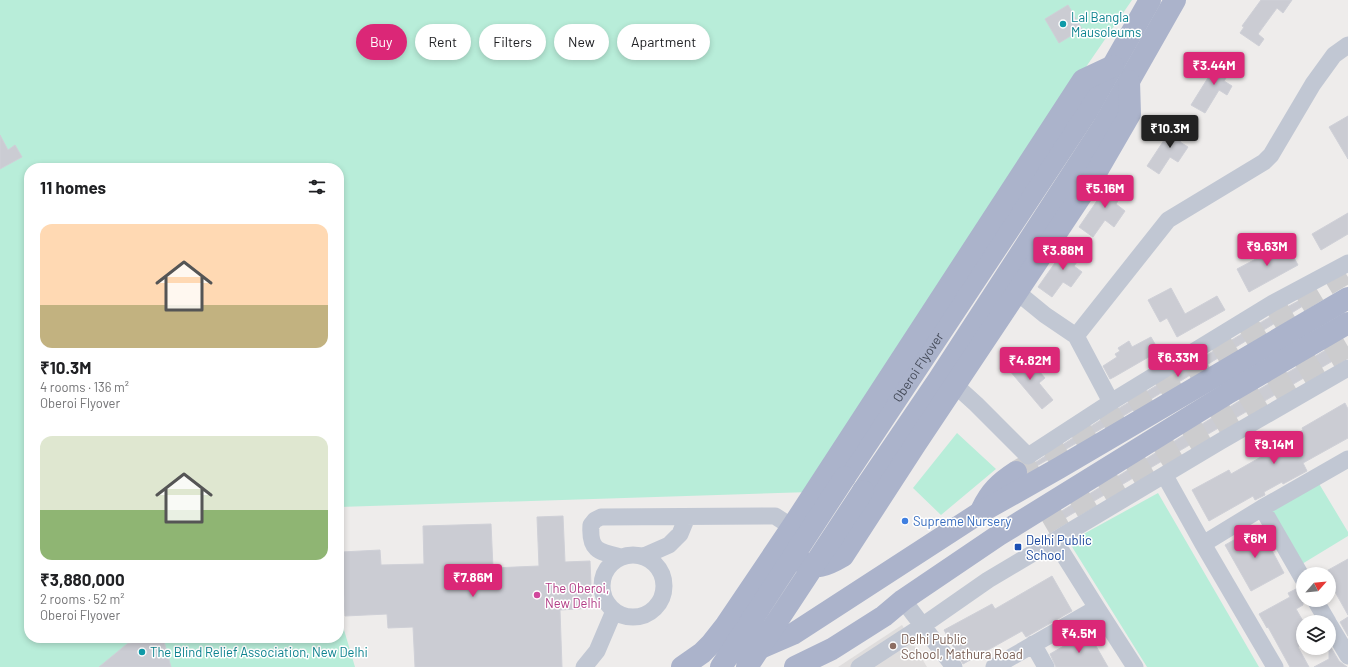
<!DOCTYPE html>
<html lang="en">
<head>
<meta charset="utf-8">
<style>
	:root { --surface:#fff; --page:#f2f2f2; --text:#202124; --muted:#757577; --accent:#db2777 }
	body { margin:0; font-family:Barlow,sans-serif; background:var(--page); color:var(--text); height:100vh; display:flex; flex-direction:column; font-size:15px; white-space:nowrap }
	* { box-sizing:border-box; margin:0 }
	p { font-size:13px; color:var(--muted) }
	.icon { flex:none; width:22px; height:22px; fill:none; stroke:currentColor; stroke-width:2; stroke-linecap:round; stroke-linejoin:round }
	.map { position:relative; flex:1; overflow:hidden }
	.sheet { position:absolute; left:24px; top:163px; width:320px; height:480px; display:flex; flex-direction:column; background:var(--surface); border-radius:16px; box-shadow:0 2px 6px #0003 }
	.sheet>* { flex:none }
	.banner { position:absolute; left:356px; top:24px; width:380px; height:36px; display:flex; gap:8px }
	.needle { width:26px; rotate:63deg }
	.fabs { position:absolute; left:1296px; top:567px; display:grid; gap:8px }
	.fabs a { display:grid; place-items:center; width:40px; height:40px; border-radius:50%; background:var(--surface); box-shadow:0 2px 6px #0003; font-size:20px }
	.price { position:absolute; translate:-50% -34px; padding:0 9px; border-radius:4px; background:var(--accent); color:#fff; font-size:13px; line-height:26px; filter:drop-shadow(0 1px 2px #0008) }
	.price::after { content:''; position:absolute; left:50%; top:24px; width:12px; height:9px; margin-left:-6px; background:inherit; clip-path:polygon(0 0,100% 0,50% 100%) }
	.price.current { background:#222; color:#fff }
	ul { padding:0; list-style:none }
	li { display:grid; align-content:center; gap:8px; height:212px; padding:0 16px }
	li span { display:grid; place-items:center; height:124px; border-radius:12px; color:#555 }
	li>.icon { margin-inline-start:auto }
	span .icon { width:72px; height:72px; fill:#fffc; stroke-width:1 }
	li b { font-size:17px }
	h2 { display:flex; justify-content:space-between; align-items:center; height:48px; padding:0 16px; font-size:17px }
	.pill { padding:0 14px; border-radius:18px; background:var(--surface); box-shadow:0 2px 6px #0003; font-size:14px; line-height:36px }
	.pill.current { background:var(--accent); color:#fff }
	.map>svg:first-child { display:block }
	.education { fill:#dfdddd }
	.green { fill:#b8edd9 }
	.building { fill:#cbccd3; stroke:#cfd0d7 }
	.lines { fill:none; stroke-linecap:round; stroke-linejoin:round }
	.major-tunnel { stroke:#ccccce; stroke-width:22; stroke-dasharray:22 11; stroke-linecap:butt }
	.minor { stroke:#c1c7d3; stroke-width:17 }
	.major { stroke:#abb3cb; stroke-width:22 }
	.major-bridge { stroke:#abb3cb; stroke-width:22 }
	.culture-dot { fill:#0f9aa8; stroke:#fff; stroke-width:1.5 }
	.shop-dot { fill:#3f7fe0; stroke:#fff; stroke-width:1.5 }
	.transit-dot { fill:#1a4fb4; stroke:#fff; stroke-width:1.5 }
	.hotel-dot { fill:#d1479c; stroke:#fff; stroke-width:1.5 }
	.education-dot { fill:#8d6e63; stroke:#fff; stroke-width:1.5 }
	.labels { text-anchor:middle; stroke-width:3; stroke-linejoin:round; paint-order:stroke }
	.culture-label { font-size:13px; fill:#0d838f; stroke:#fff; text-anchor:start }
	.street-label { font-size:13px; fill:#444a58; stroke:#fff }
	.shop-label { font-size:13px; fill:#366cbe; stroke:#fff; text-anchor:start }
	.transit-label { font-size:13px; fill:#164399; stroke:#fff; text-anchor:start }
	.hotel-label { font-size:13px; fill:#b23c85; stroke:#fff; text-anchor:start }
	.education-label { font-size:13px; fill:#785e54; stroke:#fff; text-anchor:start }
</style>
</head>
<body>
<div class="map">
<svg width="1348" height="667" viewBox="0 0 1348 667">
	<rect width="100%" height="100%" fill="#eeeceb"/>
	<!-- education -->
	<path class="education" d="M902,625L927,667H838Z"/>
	<!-- green -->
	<path class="green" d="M0,0H1132L1002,189L811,492L339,507V168H29V638H339V613L355,667H0Z
		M957,433L996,469L941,515L913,488Z
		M1318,482L1348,532V536L1302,564L1270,511Z
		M1158,493L1259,667H1147L1069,542Z"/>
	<!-- building -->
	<path class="building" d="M1261,0H1292L1283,13L1277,8L1258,34L1264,39L1259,46L1240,33L1244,27L1242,26Z
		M1068,5L1082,29L1059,43L1045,19Z
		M1221,57L1234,66L1224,81L1232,86L1227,95L1219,90L1205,113L1191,105Z
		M1348,116V159L1329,127Z
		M1176,122L1188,130L1180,142L1188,147L1178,162L1170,157L1159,174L1147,166Z
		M0,135L8,150L15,145L22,157L0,169Z
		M1112,179L1126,188L1116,204L1125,211L1114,227L1105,220L1093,237L1079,227Z
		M1348,213V234L1321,250L1312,234Z
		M1069,243L1084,253L1074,266L1082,272L1071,287L1063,282L1052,297L1038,287Z
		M1286,243L1298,265L1249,292L1237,269Z
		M1171,288L1185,314L1217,296L1225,310L1177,337L1167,318L1160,322L1148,300Z
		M1313,293L1316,298L1120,418L1028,471L1027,466L1033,464L1116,410L1278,312Z
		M1151,337L1159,351L1114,377L1110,379L1103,366L1117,357L1115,354L1120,351L1118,348L1129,341L1132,347Z
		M1341,341L1348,352L1048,528L1044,522L1236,403Z
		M1014,355L1025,368L1032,363L1045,378L1039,383L1053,400L1042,409L1004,364Z
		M1345,403L1348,409V438L1303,463L1307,471L1283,484L1282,482L1264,492L1265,495L1255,500L1253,496L1209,521L1192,490L1229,470L1231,474L1268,453L1266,450L1303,430L1302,428Z
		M563,516L565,562L590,561L592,608L560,610L562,667H415L413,627L388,628L387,614L345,616L342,552L380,550L381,565L424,564L423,526L491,524L493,568L539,566L537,517Z
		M1259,526L1284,573L1251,591L1225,545Z
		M1348,559V615L1329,581V574H1321Z
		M1052,576L1072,611L1026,637L1022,631L963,664L944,630L992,604L995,609Z
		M1298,588L1301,589L1303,592V605L1296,609L1303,621V644L1298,647L1309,667H1290L1268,627L1267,628L1259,614L1290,597L1288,593Z
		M1348,617V636L1340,622Z
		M1088,632L1108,667H1056L1050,654Z
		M150,638H163L171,667H99L127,644Z
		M1329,644L1339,661L1347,667H1314L1329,659Z"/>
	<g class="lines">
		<!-- major-tunnel -->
		<path class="major-tunnel" d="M1016,472L1348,272
			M1044,524L1348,346"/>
		<!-- minor -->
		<path class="minor" d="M1017,292L1045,315L1076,336L1111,402
			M1076,336L1168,220L1264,162L1271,155L1313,84L1334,55L1348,45
			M955,385L976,404L1028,456L1111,402L1273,303L1348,263
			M1165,476L1203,544L1275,667
			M1262,508L1303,579
			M1055,541L1097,608L1135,667
			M1203,544L1262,508L1348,459
			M602 586a31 31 0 1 1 62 0a31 31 0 1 1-62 0Z
			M644,556L669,545L680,534L687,517
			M621,557C599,552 589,551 591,525L595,520L601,517L775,516L792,527
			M903,600L954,667
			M1315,600L1328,622
			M1329,624L1348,656
			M1033,644L1046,667
			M584,667L597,651L614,611
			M859,667L922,626L988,580L1221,441L1348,368
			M994,667L1097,608"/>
		<!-- major -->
		<g class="major">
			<path id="s1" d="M845,477L1086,113L1150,0"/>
			<path d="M863,491L939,379L1104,125L1175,0"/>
			<path d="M982,509C990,492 999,483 1016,472"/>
			<path d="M800,561C817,570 826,566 843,556L915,445L1093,178L1130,114L1129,81"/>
			<path d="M751,652L793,634L981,512L1059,468L1348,298"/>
			<path d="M682,667L702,653L711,644L726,625L792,527L1083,80L1113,66"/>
			<path d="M795,667L832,649L884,616L903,600L999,535L1230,392L1348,323"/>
		</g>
		<!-- major-bridge -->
		<path class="major-bridge" d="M721,667L845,477
			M747,667L863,491"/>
	</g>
	<!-- markers -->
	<g class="culture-dot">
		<circle cx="1063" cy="24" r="4"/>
		<circle cx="142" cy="652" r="4"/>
	</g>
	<circle class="shop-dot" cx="905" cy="521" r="4"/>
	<rect class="transit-dot" x="1014" y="543" width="8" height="8" rx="2"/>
	<circle class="hotel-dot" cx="537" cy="595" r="4"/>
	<circle class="education-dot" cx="893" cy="646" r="4"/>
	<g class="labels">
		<!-- culture labels -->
		<g class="culture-label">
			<text x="1071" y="22">Lal Bangla<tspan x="1071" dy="15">Mausoleums</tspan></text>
			<text x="150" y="657">The Blind Relief Association, New Delhi</text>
		</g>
		<!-- street labels -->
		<g class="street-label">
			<text dy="5" stroke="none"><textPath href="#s1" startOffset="132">Oberoi Flyover</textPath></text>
		</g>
		<!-- shop labels -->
		<g class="shop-label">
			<text x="913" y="526">Supreme Nursery</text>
		</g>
		<!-- transit labels -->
		<g class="transit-label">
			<text x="1026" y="545">Delhi Public<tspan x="1026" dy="15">School</tspan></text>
		</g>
		<!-- hotel labels -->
		<g class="hotel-label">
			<text x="545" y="593">The Oberoi,<tspan x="545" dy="15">New Delhi</tspan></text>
		</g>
		<!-- education labels -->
		<g class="education-label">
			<text x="901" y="644">Delhi Public<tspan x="901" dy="15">School, Mathura Road</tspan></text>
		</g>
	</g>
</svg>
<div class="fabs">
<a><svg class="needle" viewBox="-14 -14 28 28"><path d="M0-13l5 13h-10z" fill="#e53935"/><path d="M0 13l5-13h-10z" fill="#757577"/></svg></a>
<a><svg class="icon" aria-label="layers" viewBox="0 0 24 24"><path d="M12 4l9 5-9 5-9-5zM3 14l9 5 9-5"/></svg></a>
</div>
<b class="price" style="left:1214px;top:86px">₹3.44M</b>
<b class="price current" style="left:1170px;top:149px">₹10.3M</b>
<b class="price" style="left:1105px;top:209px">₹5.16M</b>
<b class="price" style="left:1267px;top:267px">₹9.63M</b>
<b class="price" style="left:1063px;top:271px">₹3.88M</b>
<b class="price" style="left:1178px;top:378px">₹6.33M</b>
<b class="price" style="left:1030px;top:381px">₹4.82M</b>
<b class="price" style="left:1274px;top:465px">₹9.14M</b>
<b class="price" style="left:1255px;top:559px">₹6M</b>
<b class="price" style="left:473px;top:598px">₹7.86M</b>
<b class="price" style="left:1079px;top:654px">₹4.5M</b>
<div class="banner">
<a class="pill current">Buy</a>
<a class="pill">Rent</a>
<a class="pill">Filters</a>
<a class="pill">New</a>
<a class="pill">Apartment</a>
</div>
<section class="sheet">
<h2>11 homes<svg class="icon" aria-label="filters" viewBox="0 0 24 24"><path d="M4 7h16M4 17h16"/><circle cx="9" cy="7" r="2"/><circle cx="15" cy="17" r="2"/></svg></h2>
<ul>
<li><span style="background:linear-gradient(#ffd9b3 65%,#c2b280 0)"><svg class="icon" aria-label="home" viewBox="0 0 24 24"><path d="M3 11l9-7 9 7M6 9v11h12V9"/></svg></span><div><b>₹10.3M</b><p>4 rooms · 136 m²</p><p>Oberoi Flyover</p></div></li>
<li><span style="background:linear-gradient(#dfe7d0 60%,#8fb573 0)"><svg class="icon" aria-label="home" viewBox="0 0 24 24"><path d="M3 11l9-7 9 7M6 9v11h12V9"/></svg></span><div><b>₹3,880,000</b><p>2 rooms · 52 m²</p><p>Oberoi Flyover</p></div></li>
</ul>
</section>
</div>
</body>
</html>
